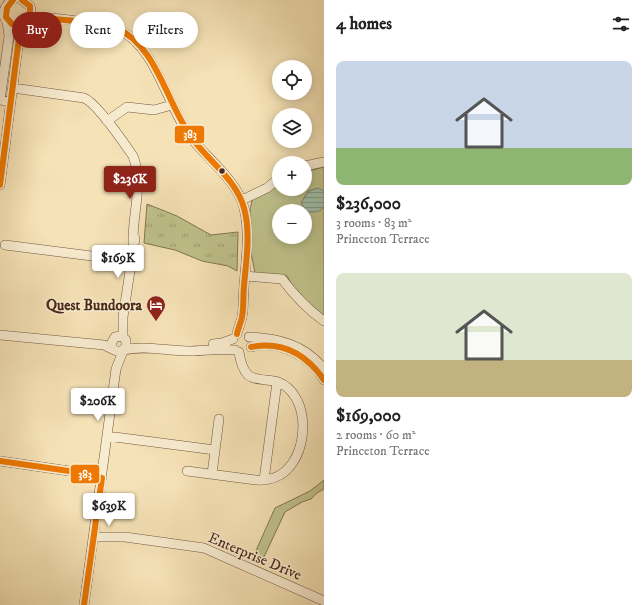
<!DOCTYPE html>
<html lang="en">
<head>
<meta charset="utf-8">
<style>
	:root { --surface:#fff; --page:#f6f6f6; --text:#222; --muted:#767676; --accent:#8f2418 }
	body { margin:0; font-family:"IM FELL DW Pica",serif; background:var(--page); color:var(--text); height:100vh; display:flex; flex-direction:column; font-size:15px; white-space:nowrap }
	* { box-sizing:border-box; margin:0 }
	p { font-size:13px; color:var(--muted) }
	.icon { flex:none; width:22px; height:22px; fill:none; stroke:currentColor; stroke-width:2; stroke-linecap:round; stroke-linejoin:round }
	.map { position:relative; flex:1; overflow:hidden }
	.drawer { display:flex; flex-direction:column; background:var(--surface); width:320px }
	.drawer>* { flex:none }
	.top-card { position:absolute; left:12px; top:12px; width:252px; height:36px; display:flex; gap:8px }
	.tools { position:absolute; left:272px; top:60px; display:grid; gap:8px }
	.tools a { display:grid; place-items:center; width:40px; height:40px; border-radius:50%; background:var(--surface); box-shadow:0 2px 10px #0003; font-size:20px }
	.price { position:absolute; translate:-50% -34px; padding:0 9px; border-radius:4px; background:#fff; color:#222; font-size:13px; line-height:26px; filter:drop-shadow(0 1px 2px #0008) }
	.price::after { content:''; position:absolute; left:50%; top:24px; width:12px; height:9px; margin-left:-6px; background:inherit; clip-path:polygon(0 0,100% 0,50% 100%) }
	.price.current { background:var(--accent); color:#fff }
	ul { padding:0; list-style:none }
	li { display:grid; align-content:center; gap:8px; height:212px; padding:0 12px }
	li span { display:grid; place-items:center; height:124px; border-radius:8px; color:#555 }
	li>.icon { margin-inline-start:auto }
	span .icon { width:72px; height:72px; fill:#fffc; stroke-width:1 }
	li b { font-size:17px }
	h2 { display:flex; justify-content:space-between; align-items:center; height:48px; padding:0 12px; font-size:17px }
	.tag { padding:0 14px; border-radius:18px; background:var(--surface); box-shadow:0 2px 10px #0003; font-size:14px; line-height:36px }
	.tag.current { background:var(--accent); color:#fff }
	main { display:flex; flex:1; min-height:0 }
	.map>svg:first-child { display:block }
	.grass { fill:url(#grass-tufts); stroke:#857552 }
	.park { fill:#bfc28c; stroke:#857552; fill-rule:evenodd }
	.water { fill:url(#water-rules); stroke:#7c836f }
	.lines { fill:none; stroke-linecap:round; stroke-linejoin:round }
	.minor-casing { stroke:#765640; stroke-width:10 }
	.minor { stroke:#f8ecd0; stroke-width:9 }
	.bus-1-casing { stroke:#f8ecd0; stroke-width:9 }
	.bus-1 { stroke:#ed7902; stroke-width:6 }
	.bus-dot { fill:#4b2819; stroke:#f8ecd0; stroke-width:1.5 }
	.labels { text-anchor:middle; stroke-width:3; stroke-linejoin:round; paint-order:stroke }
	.poi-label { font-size:15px; font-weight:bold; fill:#4b2819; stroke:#f8ecd0; text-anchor:end }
	.street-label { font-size:15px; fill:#4b2819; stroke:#f8ecd0 }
	.line-badge { stroke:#f8ecd0; stroke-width:1.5 }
	.badge-label { font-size:11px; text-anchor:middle; font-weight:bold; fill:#fff }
</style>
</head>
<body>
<main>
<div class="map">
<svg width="324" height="605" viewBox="0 0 324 605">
	<defs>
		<pattern id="grass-tufts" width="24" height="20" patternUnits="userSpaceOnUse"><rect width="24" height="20" fill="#bfc28c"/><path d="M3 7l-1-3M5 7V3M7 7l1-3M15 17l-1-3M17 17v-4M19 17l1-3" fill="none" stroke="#9d9e72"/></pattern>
		<pattern id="water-rules" width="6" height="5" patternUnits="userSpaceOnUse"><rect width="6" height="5" fill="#9dbfa9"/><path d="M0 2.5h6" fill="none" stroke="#829b89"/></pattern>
	</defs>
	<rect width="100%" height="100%" fill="#f5e2b6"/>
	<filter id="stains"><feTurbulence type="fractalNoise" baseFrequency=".005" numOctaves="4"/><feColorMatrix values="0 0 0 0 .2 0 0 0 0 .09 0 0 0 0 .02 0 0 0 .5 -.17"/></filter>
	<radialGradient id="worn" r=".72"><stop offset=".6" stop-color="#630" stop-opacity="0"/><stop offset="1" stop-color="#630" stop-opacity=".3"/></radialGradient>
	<!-- grass -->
	<path class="grass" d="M147,204L177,216L211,235L238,232L237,271L228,266L202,261L175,250L144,243Z"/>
	<!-- park -->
	<path class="park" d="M324,167V316L298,295L287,276L255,273C250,249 246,225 252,200L267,192L279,184V189H305V172ZM279,211H305V237H279Z
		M324,480V489L317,493L311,499L302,502L285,512L263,559L254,555L275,508L310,491Z"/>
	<!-- water -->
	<path class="water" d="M318,188L324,191V207C319,213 314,212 307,212L301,203L308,191Z"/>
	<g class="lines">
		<!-- minor casing -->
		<g class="minor-casing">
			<path id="minor" d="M13,0C8,3 4,7 4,13C4,33 37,29 30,6L22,0
				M29,20C47,16 65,19 83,22C95,23 107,24 118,29C158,48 166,106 192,139C208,159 238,182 244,208C250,233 246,261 244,286C243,296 244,307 242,317C241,323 238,328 237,334
				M7,21L9,36L0,100L11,102
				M13,88L84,98C97,103 124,143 133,156C144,184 132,215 133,243
				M107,121L127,107L154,110L172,105
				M305,166L324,162
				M0,185L19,38L21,32L26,23
				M242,200L267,188L279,178
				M5,245L131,261
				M245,276L282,279C294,295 307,309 324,321
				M0,335L104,345C112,348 119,356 126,347V340L121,336L115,337L112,342V348
				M123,337V317L135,238
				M249,337C279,338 305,345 324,369
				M213,344L222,343L233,339
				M251,347C279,339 310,356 324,380
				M125,350C143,345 168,351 187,351C203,351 219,348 235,350
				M107,436L215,450
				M0,461L76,472L102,478
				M187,471L256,480C270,481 283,476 291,465C309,442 308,394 278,382C269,379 255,381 248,375C243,370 240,359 239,352
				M212,474L219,419
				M264,480L277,382
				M93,537H125L204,548L324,601
				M84,605L116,369L123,351"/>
		</g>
		<!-- minor -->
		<use href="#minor" class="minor"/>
		<!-- bus-1 casing -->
		<g class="bus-1-casing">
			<path id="bus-1" d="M13,0L7,8L6,17L12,24L23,25
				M29,20C48,17 65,20 83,22C94,23 105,24 116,28C157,45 167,105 192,138C209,162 236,179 244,208C251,233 246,261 244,286C243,296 244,307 242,317C241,323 238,328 237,334
				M0,185L19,38C23,27 31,19 30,6L22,0
				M251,347C283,341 306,354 324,380
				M0,461L76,472L102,478L84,605"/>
		</g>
		<!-- bus-1 -->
		<use href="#bus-1" class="bus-1"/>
	</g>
	<!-- icons -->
	<defs>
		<g id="hotel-pin" transform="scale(1)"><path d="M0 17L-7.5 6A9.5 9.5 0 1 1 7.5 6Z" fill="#8f2418" stroke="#f8ecd0"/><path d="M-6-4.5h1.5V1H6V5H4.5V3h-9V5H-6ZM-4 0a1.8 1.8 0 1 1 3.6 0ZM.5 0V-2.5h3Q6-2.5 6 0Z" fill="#fff"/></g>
	</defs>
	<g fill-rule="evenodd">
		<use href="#hotel-pin" x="156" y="305"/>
	</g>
	<!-- markers -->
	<circle class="bus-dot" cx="222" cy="171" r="3.5"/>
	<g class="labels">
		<!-- poi labels -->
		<g class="poi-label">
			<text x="142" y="310">Quest Bundoora</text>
		</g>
		<!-- street labels -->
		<g class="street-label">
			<text transform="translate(255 556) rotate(23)" y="5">Enterprise Drive</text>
		</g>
	</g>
	<g class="line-badge">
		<rect x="174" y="125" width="31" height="19" rx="4" fill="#ed7902"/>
		<rect x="70" y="464" width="30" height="20" rx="4" fill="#ed7902"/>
	</g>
	<g class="badge-label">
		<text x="190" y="138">383</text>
		<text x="85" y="478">383</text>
	</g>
	<rect width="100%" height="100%" filter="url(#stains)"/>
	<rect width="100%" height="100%" fill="url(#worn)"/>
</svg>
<div class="tools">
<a><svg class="icon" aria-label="locate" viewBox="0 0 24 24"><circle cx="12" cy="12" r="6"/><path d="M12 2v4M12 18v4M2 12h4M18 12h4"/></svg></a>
<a><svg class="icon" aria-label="layers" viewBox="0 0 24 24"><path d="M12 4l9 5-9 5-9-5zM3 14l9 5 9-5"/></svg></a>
<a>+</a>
<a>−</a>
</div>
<b class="price current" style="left:130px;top:200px">$236K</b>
<b class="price" style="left:118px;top:279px">$169K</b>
<b class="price" style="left:98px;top:422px">$206K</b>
<b class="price" style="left:109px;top:527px">$639K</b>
<div class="top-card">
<a class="tag current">Buy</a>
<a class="tag">Rent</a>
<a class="tag">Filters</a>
</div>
</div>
<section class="drawer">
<h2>4 homes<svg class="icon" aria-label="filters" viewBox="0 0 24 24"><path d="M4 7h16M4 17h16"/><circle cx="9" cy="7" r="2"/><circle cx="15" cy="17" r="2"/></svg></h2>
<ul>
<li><span style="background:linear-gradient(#c9d6e8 70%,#8fb573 0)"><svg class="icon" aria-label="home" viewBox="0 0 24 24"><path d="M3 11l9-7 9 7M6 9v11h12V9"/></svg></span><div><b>$236,000</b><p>3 rooms · 83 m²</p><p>Princeton Terrace</p></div></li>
<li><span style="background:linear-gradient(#dfe7d0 70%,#c2b280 0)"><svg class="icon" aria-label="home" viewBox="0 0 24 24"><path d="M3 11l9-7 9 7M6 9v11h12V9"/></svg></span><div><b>$169,000</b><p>2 rooms · 60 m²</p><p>Princeton Terrace</p></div></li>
</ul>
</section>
</main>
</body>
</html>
